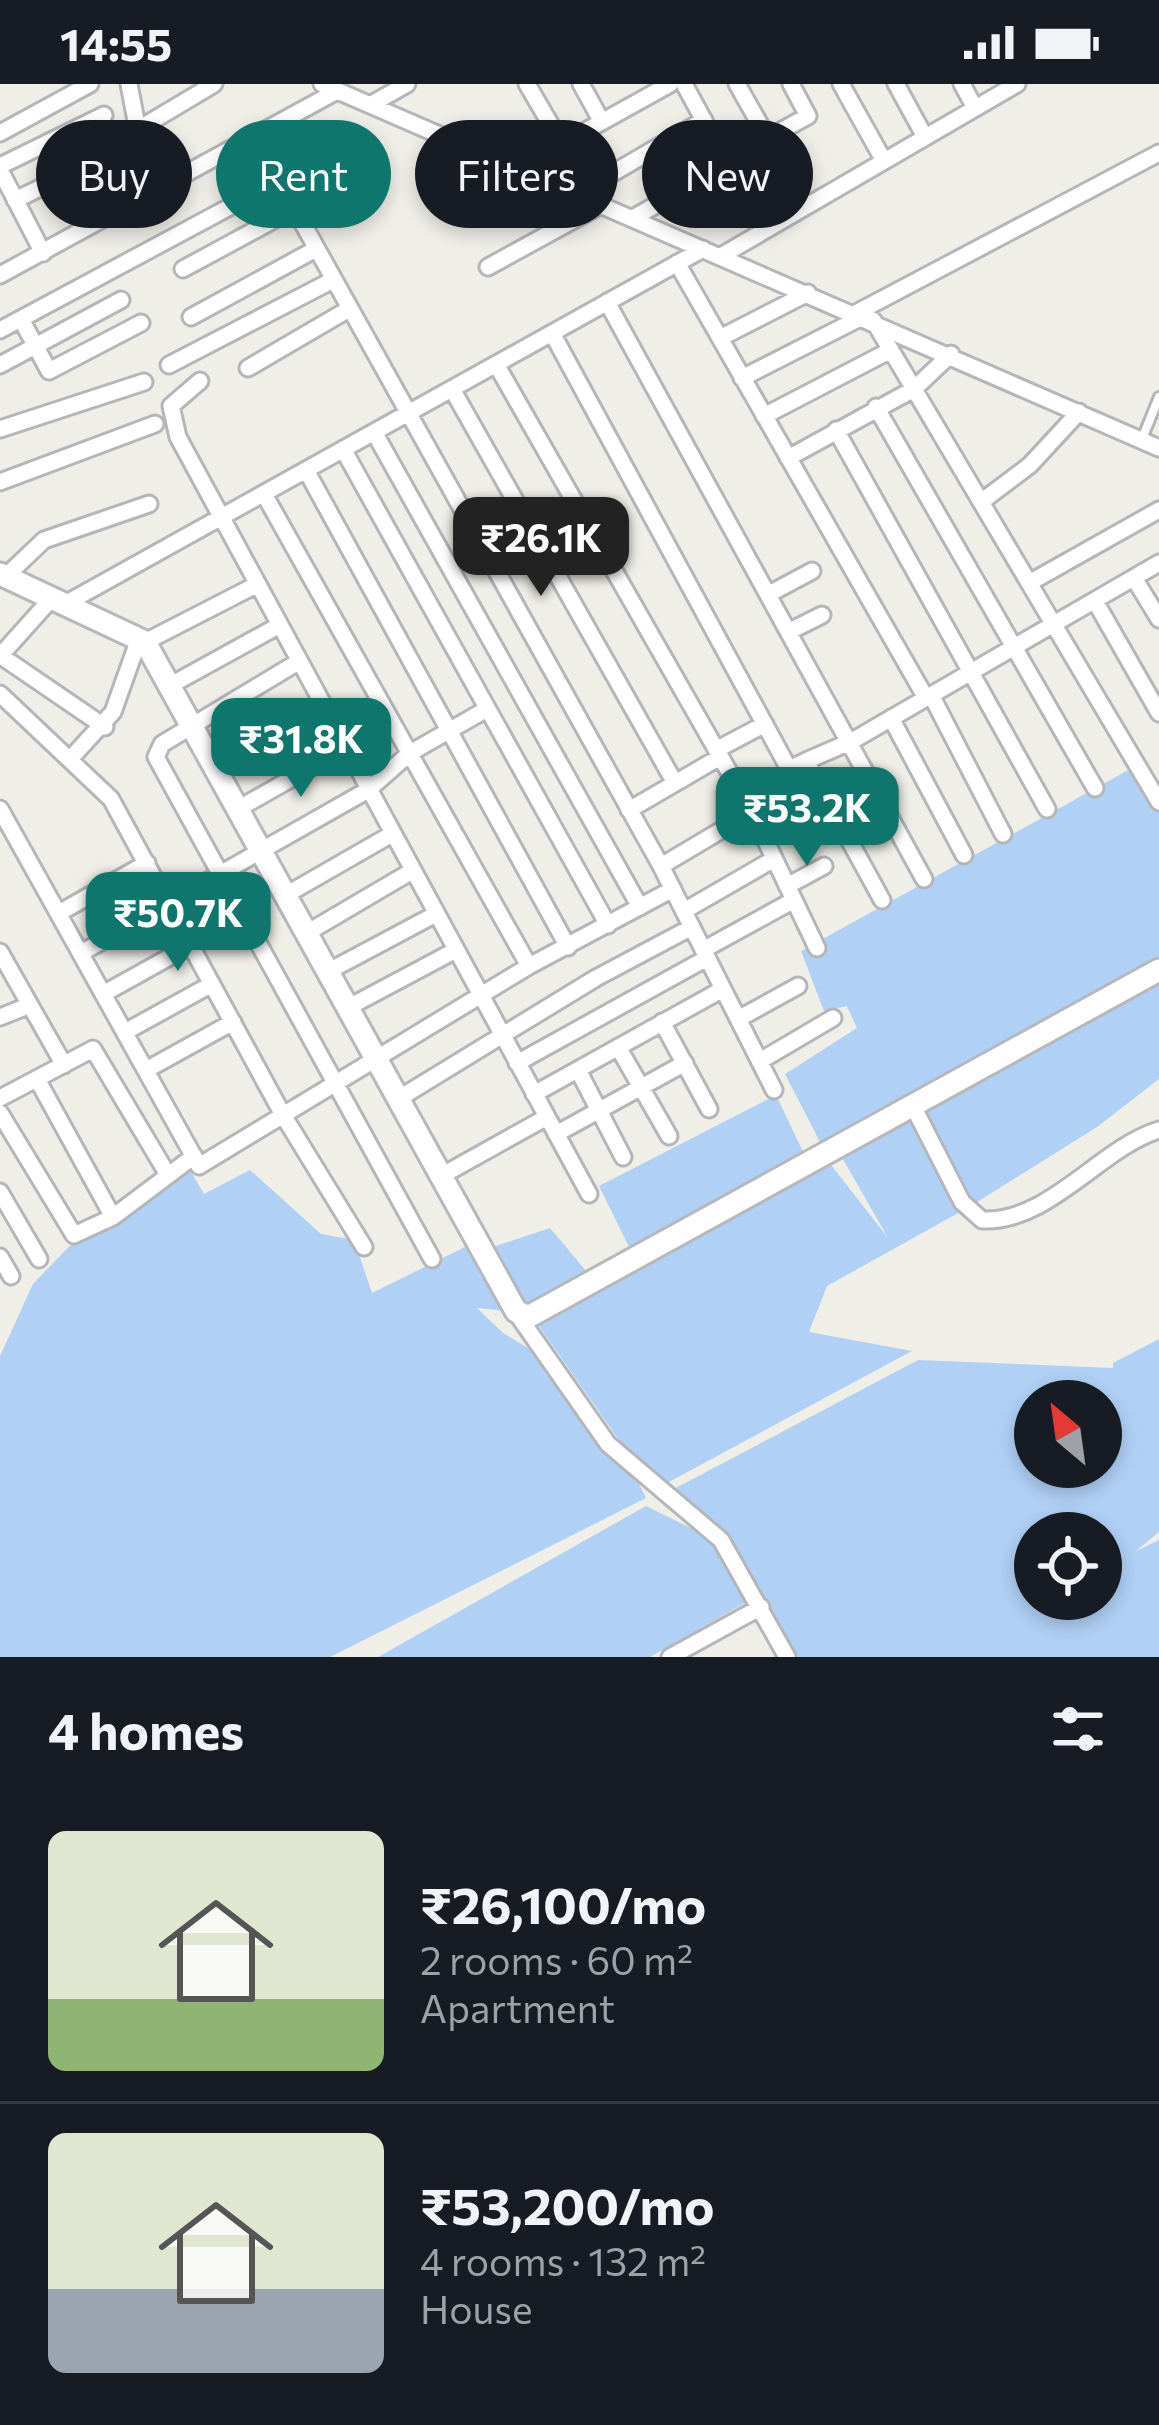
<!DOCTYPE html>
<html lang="en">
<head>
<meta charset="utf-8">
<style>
	:root { --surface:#171b24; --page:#242831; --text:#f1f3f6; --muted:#9ea1a6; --line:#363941; --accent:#0f766e }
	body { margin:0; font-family:Commissioner,sans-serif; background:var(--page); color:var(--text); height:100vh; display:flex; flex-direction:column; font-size:45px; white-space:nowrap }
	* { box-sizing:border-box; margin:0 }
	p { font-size:39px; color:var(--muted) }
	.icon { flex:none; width:66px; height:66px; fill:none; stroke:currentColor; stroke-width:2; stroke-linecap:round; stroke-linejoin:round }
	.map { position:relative; height:1573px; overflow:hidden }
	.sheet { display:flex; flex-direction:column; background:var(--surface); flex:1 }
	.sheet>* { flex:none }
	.banner { position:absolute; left:36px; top:36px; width:1089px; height:108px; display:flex; gap:24px }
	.needle { width:78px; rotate:331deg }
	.controls { position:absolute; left:1014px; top:1296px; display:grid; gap:24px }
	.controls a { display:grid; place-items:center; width:108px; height:108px; border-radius:50%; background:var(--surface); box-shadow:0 6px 18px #0003; font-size:60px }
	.price { position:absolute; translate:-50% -102px; padding:0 27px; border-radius:24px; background:var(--accent); color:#fff; font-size:39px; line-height:78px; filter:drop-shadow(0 3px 6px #0008) }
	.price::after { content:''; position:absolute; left:50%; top:72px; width:36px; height:27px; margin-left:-18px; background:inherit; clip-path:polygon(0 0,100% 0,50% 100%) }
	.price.current { background:#222; color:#fff }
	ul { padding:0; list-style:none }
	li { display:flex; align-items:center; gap:36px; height:300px; padding:0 48px }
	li+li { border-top:3px solid var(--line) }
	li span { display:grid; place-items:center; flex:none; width:336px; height:240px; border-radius:18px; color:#555 }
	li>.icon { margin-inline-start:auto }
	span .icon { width:144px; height:144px; fill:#fffc; stroke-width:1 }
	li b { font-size:51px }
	h2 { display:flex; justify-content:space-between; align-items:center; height:144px; padding:0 48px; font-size:51px }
	.tag { padding:0 42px; border-radius:54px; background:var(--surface); box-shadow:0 6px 18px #0003; font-size:42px; line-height:108px }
	.tag.current { background:var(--accent); color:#fff }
	.status { display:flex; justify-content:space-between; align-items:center; height:84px; padding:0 60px; background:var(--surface); direction:ltr }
	.status svg { height:33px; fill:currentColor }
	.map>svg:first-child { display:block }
	.water { fill:#b0d0f6; fill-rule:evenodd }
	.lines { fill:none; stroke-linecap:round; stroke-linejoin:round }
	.lane-casing { stroke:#b4b6ba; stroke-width:14 }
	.street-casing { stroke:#b4b6ba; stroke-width:21 }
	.secondary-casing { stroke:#b5b8bc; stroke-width:27 }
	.lane { stroke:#fff; stroke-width:8 }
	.street { stroke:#fff; stroke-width:15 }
	.secondary { stroke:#fff; stroke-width:21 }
</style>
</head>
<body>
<div class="status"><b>14:55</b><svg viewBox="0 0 49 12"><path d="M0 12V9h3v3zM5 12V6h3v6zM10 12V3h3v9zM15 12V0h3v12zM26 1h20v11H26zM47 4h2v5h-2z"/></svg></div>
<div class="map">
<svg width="1159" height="1573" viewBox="0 0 1159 1573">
	<rect width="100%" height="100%" fill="#efeee7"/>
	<!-- water -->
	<path class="water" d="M1132,684L1149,722L1159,719V876L821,1060L785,990L857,944L847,922L824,927L801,867Z
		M1159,894V995L1097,1043L969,1123L827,1202L809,1248L912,1267L654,1406L527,1225L828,1077L888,1154L840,1070Z
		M776,1011L808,1078L631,1167L599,1102Z
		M250,1086L321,1150L354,1156L372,1209L467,1162L507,1227L477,1224L503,1249L533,1267L567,1319L635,1392L646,1414L330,1573H0V1272L33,1200L80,1151L154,1104L191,1088L204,1110Z
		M550,1144L587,1188L520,1222L484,1166Z
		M1159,1255V1448L1136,1467L1159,1456V1573H789L750,1516L650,1573H378L646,1422L705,1451L672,1406L918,1276L1113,1284V1279ZM1035,1317H1101V1383H1035ZM1035,1449H1101V1515H1035Z"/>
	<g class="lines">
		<!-- lane casing -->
		<g class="lane-casing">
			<path id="lane" d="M1142,355L1159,313"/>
		</g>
		<!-- street casing -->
		<g class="street-casing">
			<path id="street" d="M129,0L150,110
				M322,0L1159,364
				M527,0L562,60
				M581,0L602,38
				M684,0L764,147
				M737,0L806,122
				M841,0L884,77
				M896,0L925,53
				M962,0L975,24
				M370,21L407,0
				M137,46L214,0
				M0,49L90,0
				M254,52L661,782L774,1006
				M768,54L808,32L791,0
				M0,82L104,31
				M517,85L670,0
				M0,86L43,169
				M577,110L704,36
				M15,116L109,71
				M633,134L728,80
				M721,172L1017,0
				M677,179L926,614
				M488,183L601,121
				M183,185L294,125
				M0,191L337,7
				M607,218L924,795
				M856,229L1159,69
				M191,233L316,165
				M21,235L49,287L141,239
				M873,236L1159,718
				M0,246L278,97
				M552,249L789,685L806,677L882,816
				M720,254L808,209
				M496,280L752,728L817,864
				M0,281L121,216
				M169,281L333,196
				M248,284L349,225
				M742,294L864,232
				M200,297L171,322L178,353L589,1110
				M452,305L675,699
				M876,323L1095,704
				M764,332L891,266
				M0,345L144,298
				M836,346L1047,725
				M374,348L640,823
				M343,365L608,841
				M788,374L914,305L951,270
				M306,386L568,863
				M0,398L155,340
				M264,410L529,882
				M981,418L1030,381L1079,328
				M5,493L44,456L149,420
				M1134,494L1159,535
				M1029,499L1159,426
				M769,510L812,487
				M1095,517L1159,629
				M65,520L703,165
				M790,547L822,531
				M145,558L256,501
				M0,572L52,514
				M1,572L105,643
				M298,578L162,660L156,673L432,1175
				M169,602L278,542
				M0,610L111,715L283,1031L364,1163
				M931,611L1003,750
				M891,634L964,771
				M716,666L765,640
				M72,673L113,628L139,555
				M806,677L852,657L1159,479
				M213,683L324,625
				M0,725L199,1082L529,882L673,805
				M236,726L345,664
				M629,726L720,673
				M661,782L752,728
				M787,802L824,782
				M284,812L392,750
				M684,827L774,775
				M59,829L147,779
				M305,850L412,787
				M703,866L794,816
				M0,868L64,981
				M81,869L368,706L410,669L487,625
				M327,888L436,830
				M103,910L191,861
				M347,924L456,866
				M0,933L30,921
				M738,935L798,902
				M662,938L709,1025
				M125,948L212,900
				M618,963L669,1052
				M760,977L833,934
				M517,979L707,874
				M146,986L233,938
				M578,986L623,1073
				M37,995L113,1133
				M534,1010L723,905
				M0,1014L93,965L168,1091
				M398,1015L596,894L692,843
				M913,1022L962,1118L982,1136C1049,1139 1100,1064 1159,1046
				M0,1029L74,1151L113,1133L194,1072
				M556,1050L685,979
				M441,1092L547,1033
				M0,1108L39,1175
				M0,1173L11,1192
				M517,1230L608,1360L721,1456L787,1573
				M670,1573L761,1523"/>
		</g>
		<!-- secondary casing -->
		<g class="secondary-casing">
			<path id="secondary" d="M0,490L145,558L516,1227L528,1233L1159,886"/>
		</g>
		<!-- lane -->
		<use href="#lane" class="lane"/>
		<!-- street -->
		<use href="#street" class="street"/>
		<!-- secondary -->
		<use href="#secondary" class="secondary"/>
	</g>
</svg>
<div class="controls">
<a><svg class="needle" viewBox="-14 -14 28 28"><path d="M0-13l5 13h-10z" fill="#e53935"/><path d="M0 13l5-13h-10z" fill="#9ea1a6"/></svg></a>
<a><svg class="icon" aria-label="locate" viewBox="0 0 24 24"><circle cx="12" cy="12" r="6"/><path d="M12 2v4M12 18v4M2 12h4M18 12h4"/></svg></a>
</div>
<b class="price current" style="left:541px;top:515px">₹26.1K</b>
<b class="price" style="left:301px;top:716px">₹31.8K</b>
<b class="price" style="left:807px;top:785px">₹53.2K</b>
<b class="price" style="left:178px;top:890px">₹50.7K</b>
<div class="banner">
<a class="tag">Buy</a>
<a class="tag current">Rent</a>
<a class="tag">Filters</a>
<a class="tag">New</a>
</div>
</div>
<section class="sheet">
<h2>4 homes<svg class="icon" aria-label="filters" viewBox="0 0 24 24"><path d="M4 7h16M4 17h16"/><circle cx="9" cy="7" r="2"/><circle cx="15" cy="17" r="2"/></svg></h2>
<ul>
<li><span style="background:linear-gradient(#dfe7d0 70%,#8fb573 0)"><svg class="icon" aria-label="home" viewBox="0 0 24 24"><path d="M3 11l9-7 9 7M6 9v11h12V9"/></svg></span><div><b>₹26,100/mo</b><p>2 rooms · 60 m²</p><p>Apartment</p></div></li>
<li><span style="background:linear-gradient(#dfe7d0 65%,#9aa5b1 0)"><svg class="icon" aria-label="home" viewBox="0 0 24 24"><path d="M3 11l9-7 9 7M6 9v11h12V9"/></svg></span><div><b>₹53,200/mo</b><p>4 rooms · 132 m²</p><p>House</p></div></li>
</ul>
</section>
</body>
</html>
